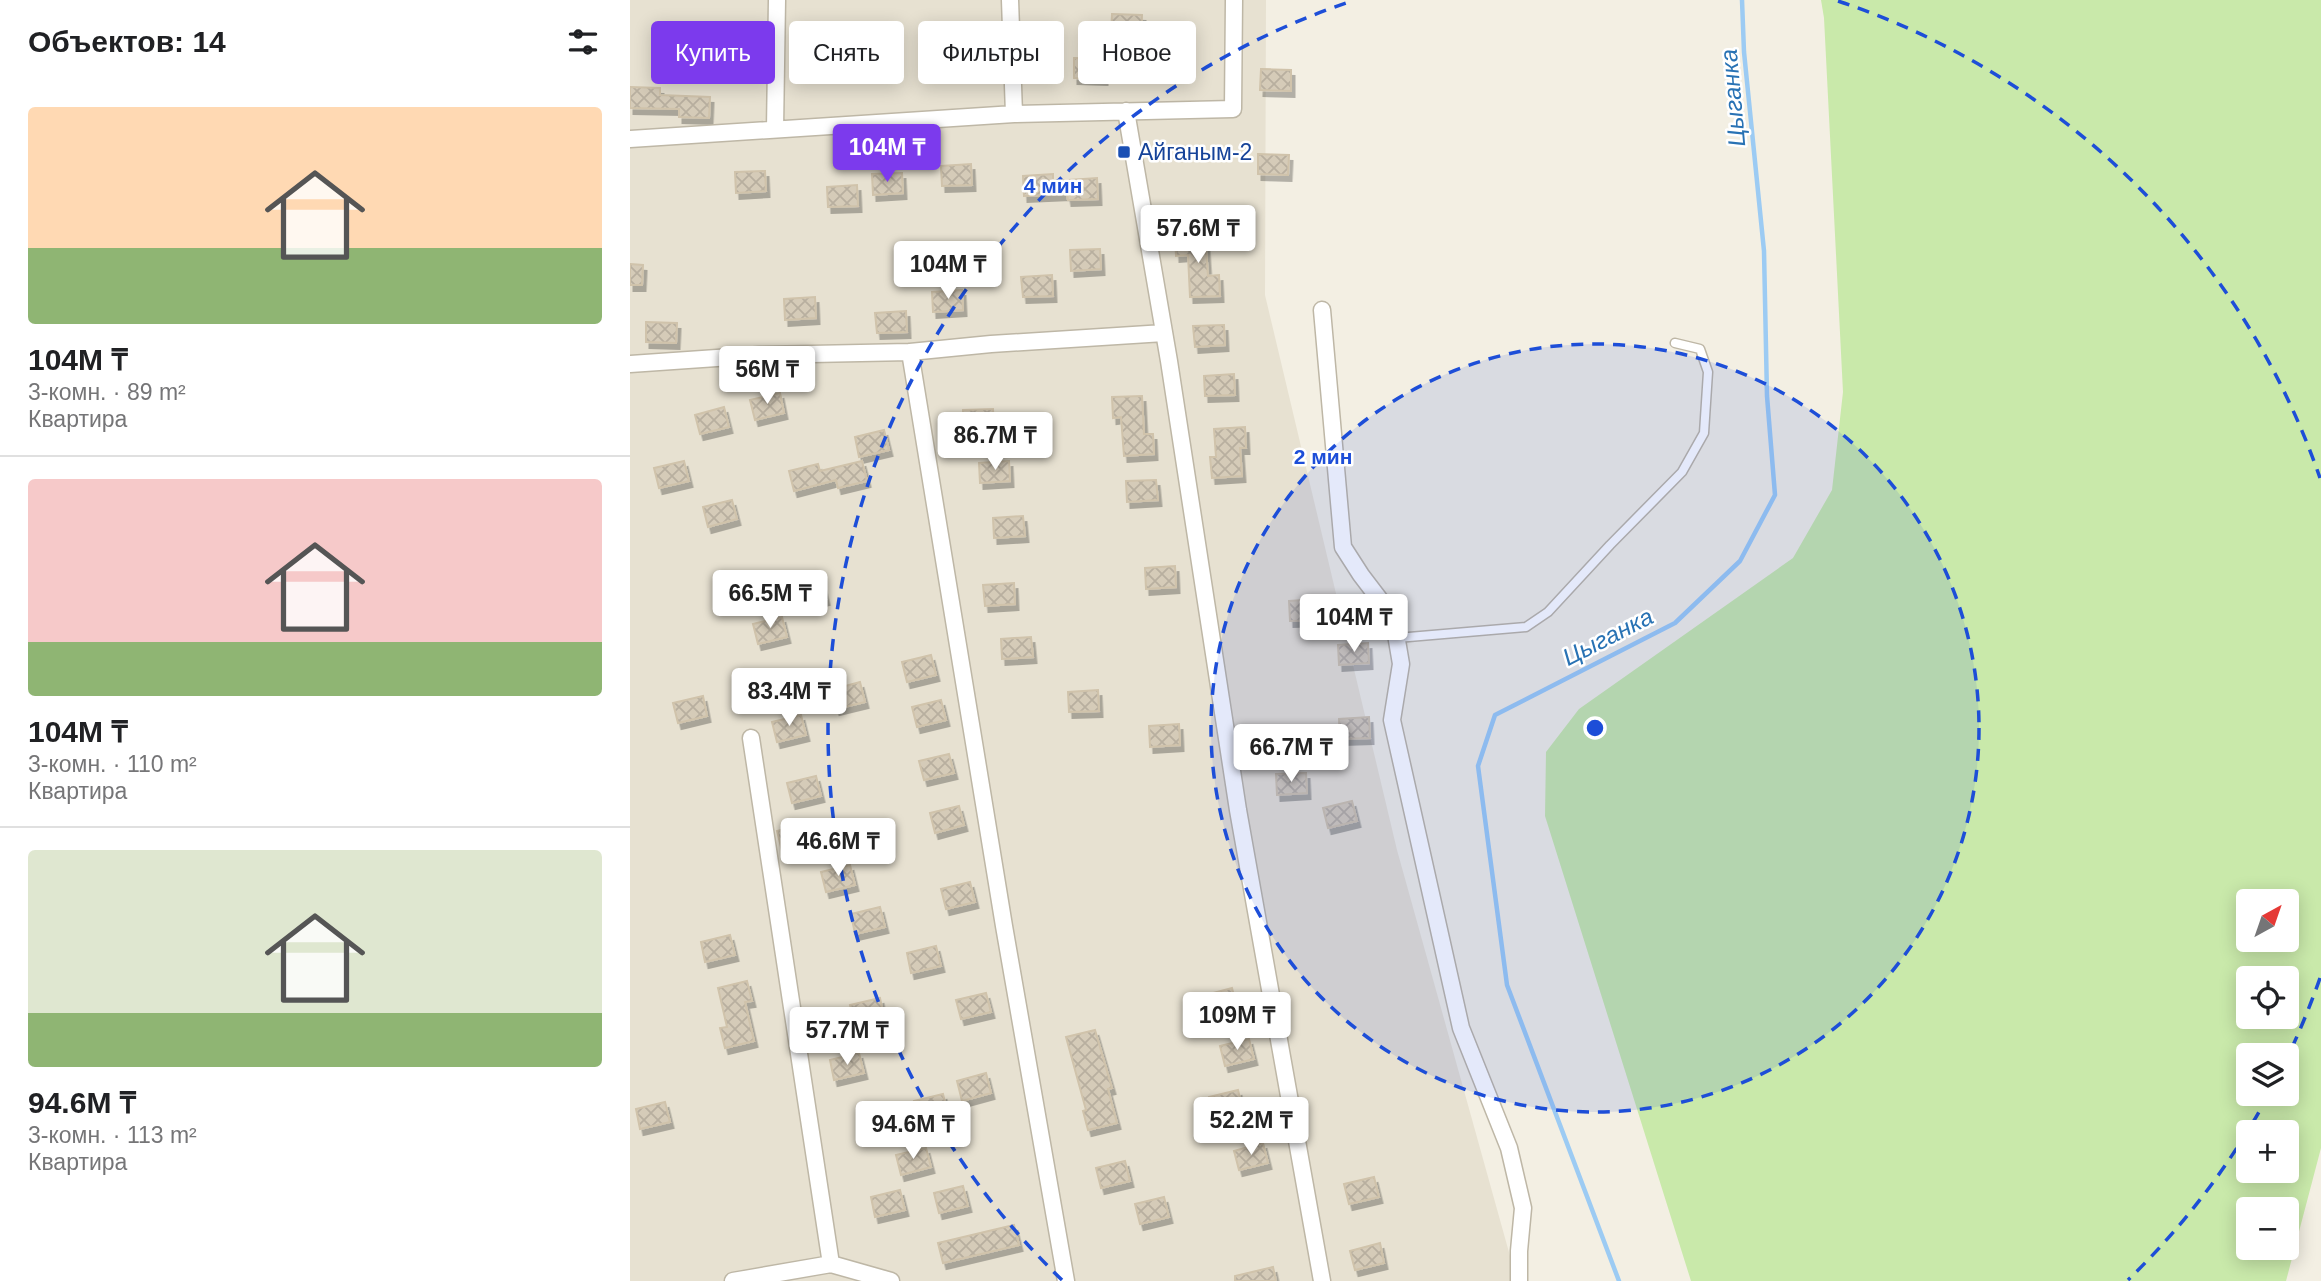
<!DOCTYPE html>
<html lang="ru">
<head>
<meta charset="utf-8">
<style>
	:root { --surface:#fff; --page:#f2f2f2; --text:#202124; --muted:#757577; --line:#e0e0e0; --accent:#7c3aed }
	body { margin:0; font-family:Helvetica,sans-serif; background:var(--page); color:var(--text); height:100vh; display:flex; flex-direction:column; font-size:26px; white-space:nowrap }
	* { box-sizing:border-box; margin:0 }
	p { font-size:23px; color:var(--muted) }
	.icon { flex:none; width:38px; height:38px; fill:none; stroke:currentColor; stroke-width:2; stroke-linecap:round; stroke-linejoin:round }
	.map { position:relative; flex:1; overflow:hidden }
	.details { display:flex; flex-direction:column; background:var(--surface); width:630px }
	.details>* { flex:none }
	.hud { position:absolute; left:21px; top:21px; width:665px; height:63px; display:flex; gap:14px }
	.needle { width:46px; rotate:40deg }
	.buttons { position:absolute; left:1606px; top:889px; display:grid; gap:14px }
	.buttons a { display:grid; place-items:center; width:63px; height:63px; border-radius:7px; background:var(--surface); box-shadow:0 4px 18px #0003; font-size:35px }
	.price { position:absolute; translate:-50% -60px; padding:0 16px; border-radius:7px; background:#fff; color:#222; font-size:23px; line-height:46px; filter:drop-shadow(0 2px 4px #0008) }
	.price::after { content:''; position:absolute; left:50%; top:42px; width:21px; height:16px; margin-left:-10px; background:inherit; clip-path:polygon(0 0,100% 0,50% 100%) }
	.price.current { background:var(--accent); color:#fff }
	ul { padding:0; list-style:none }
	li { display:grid; align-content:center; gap:14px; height:371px; padding:0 28px }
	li+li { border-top:2px solid var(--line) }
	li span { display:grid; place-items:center; height:217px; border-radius:7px; color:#555 }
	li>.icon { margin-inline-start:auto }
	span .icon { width:126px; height:126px; fill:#fffc; stroke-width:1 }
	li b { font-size:30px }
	h2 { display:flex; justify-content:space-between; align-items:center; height:84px; padding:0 28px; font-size:30px }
	.tag { padding:0 24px; border-radius:7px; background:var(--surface); box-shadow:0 4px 18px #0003; font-size:24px; line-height:63px }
	.tag.current { background:var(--accent); color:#fff }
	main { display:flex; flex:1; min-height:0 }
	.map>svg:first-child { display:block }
	.residential { fill:#e7e1d1 }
	.green { fill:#c9e9aa; fill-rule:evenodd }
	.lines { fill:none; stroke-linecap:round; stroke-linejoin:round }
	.stream { stroke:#9ccbf3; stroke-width:4.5 }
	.building { fill:url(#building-cross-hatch); stroke:#d0c3ab; stroke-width:2; filter:url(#shadow) }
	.lane-casing { stroke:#beb7a6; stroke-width:11 }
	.street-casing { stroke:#beb7a6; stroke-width:19 }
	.lane { stroke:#fff; stroke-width:8 }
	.street { stroke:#fff; stroke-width:16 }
	.ring { fill:none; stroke:#1d4ed8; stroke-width:3.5; stroke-dasharray:12 9 }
	.transit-dot { fill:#1a4fb4; stroke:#fff; stroke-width:2.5 }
	.labels { text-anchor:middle; stroke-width:5; stroke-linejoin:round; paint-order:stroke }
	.transit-label { font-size:23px; fill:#164399; stroke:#fff; text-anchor:start }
	.water-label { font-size:24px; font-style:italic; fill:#2872b4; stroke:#fff }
	.centre { fill:#1d4ed8; stroke:#fff; stroke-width:3.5 }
	.ring-label { font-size:21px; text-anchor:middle; font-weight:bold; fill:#1d4ed8; stroke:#fff; stroke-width:5; stroke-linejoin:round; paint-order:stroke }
</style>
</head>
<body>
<main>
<section class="details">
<h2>Объектов: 14<svg class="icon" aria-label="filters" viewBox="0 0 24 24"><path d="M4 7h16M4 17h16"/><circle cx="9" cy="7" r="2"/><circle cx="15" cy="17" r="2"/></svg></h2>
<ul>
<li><span style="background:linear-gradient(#ffd9b3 65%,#8fb573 0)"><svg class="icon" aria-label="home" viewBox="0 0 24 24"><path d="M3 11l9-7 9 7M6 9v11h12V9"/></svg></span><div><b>104M ₸</b><p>3-комн. · 89 m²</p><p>Квартира</p></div></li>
<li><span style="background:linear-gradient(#f6c9c9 75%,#8fb573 0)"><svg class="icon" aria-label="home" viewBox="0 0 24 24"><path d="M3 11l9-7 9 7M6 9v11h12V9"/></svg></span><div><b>104M ₸</b><p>3-комн. · 110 m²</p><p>Квартира</p></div></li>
<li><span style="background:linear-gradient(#dfe7d0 75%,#8fb573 0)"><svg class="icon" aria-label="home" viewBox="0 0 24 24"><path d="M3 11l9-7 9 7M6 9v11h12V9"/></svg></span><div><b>94.6M ₸</b><p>3-комн. · 113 m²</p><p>Квартира</p></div></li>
</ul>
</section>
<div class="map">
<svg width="1691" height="1281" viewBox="0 0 1691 1281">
	<defs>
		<pattern id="building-cross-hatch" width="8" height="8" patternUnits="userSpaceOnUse" patternTransform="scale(1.75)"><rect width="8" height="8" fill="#d5cbb8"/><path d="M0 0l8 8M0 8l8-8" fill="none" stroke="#b8af9f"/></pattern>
		<filter id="shadow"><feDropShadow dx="3.5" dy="6" stdDeviation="0" flood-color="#0004"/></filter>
	</defs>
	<rect width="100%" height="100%" fill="#f3efe3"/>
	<!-- residential -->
	<path class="residential" d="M0,0H636L635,295L767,850L887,1281H0Z"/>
	<!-- green -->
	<path class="green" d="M1191,0H1691V1148L1656,1281H1061L915,816L916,752L949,709L1163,558L1202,490L1213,392L1194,18ZM1619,901H1657V940H1619ZM1619,978H1657V1017H1619ZM1619,1055H1657V1094H1619ZM1619,1132H1657V1171H1619ZM1619,1209H1657V1248H1619Z"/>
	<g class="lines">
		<!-- stream -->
		<path class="stream" d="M989,1281L877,985L848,766L865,715L1045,623L1110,561L1145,495L1137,396L1134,251L1114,52L1112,0"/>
	</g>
	<!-- building -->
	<path class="building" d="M482,14L512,15L511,36L481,35Z
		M173,29L204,30L203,51L173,50Z
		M53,33L118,34L117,55L52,54Z
		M324,36L355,37L354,57L324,56Z
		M393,40L423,41V62L393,60Z
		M444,58L475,59L474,79L444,78Z
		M631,69L661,70V91L630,90Z
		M0,87L30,88V95L80,97L79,118L49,117V109L0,108Z
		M628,154L659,155L658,175L628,174Z
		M341,164L342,185L312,186L311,166Z
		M135,171L136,191L106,193L105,172Z
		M272,173L273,193L243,195L242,174Z
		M423,174V181L467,178L468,199L438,200L437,194L394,196L393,176Z
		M227,185L228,206L198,207L197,187Z
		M575,233L578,276L589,275L590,296L560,297L558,255L546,256L545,235Z
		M470,249L471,269L441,271L440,250Z
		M0,264L13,265L12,285H0Z
		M422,275L423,296L393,297L391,277Z
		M332,290L333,310L303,312L302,292Z
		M185,297L186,318L155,320L154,299Z
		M276,311L277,332L247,333L245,313Z
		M16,322L47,323L46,343L16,342Z
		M594,325L595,345L565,347L563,326Z
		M604,374L605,395L575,396L574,376Z
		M150,393L154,413L125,420L120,400Z
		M512,396L514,434H523L524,454L494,456L491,417L483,418L482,397Z
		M94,407L99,427L70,434L65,415Z
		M363,409L364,429L334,431L333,410Z
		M615,427L616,448H610L612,476L582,478L580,457H586L584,429Z
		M254,430L259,450L229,457L225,437Z
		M54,461L59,481L29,488L24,468Z
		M232,461L237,481L208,488L206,480L164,491L159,471L188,464L190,471Z
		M379,461L380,481L350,483L349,463Z
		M526,480L528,500L497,502L496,481Z
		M102,500L107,519L78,527L73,507Z
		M393,516L395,536L364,538L363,518Z
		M545,566L546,587L516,589L515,568Z
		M191,579L196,599L167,606L162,586Z
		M384,583L385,604L355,606L353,585Z
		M689,599L690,620L660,621L659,601Z
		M152,617L157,637L128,644L123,624Z
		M401,637L403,657L372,659L371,639Z
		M738,643L739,663L709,665L708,645Z
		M301,655L306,675L277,682L272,662Z
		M230,682L235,702L206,709L201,690Z
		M468,690L469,711L439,712L438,692Z
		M73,696L77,716L48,723L43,703Z
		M311,700L316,720L287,727L282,707Z
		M171,715L176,735L147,742L142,722Z
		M739,717L740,738L710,739L709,719Z
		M549,724L550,745L520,747L519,726Z
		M319,754L324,773L294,780L289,761Z
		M676,773L677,793L647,795L646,774Z
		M186,776L191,796L162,803L157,783Z
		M722,801L727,821L698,828L693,808Z
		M329,806L334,825L305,833L300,813Z
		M176,824L181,844L152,851L147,831Z
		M220,865L225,885L196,892L191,872Z
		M340,882L345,902L316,909L311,889Z
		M250,907L255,927L225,934L221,914Z
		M100,935L105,955L75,962L71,942Z
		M306,946L311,966L281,973L277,953Z
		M117,981L122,1001L115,1002L124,1041L95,1048L90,1028L97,1027L88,988Z
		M602,988L607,1008L577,1015L572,996Z
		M356,993L361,1012L331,1019L326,1000Z
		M250,998L254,1018L225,1025L220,1005Z
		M465,1030L482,1088L478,1089L487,1123L458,1130L453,1111L456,1110L436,1037Z
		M619,1039L624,1059L595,1066L590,1046Z
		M229,1053L234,1073L204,1080L200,1060Z
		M356,1073L361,1093L332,1101L327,1081Z
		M608,1090L613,1110L584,1117L579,1097Z
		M313,1094L318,1114L289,1121L284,1101Z
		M35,1102L40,1122L10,1129L6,1109Z
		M633,1143L638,1163L609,1170L604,1151Z
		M296,1148L301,1167L271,1175L266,1155Z
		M495,1161L500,1181L471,1188L466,1168Z
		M744,1177L749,1197L719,1204L714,1184Z
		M333,1186L338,1206L309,1213L304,1193Z
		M270,1190L275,1210L245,1217L241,1197Z
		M534,1197L539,1217L510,1224L505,1204Z
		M384,1225L389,1245L313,1263L308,1243Z
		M750,1243L754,1263L725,1270L720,1251Z
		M643,1267L646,1281H605V1276Z"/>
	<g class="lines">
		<!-- lane casing -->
		<g class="lane-casing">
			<path id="lane" d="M767,638L896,627L918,612L980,545L1052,472L1074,433L1078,372L1070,349L1045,343"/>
		</g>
		<!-- street casing -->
		<g class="street-casing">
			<path id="street" d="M380,0L384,114
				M496,111L539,361L608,810L692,1281
				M145,129L147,0
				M0,139L384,114L603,109L604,0
				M692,310L713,547L731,575L763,617L771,664L762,720L831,1028L879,1148L893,1208L889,1251V1281
				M280,352L374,926L436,1281
				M0,364L130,355L280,352L361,344L534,333
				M121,738L201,1264
				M103,1281L201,1264L261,1281"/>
		</g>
		<!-- lane -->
		<use href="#lane" class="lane"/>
		<!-- street -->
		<use href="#street" class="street"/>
	</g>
	<!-- distance rings -->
	<circle cx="965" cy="728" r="384" fill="#1d4ed8" fill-opacity=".12"/>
	<g class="ring">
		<circle cx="965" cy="728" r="384"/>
		<path d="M1690 978A767 767 0 0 1 1657 1058M1639 1094A767 767 0 0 1 1498 1280M432 1280A767 767 0 0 1 722 1M1208 1A767 767 0 0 1 1690 478"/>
	</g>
	<!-- markers -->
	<rect class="transit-dot" x="487" y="145" width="14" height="14" rx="3.5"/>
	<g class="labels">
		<!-- transit labels -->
		<g class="transit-label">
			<text x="508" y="160">Айганым-2</text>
		</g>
		<!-- water labels -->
		<g class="water-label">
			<text transform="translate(1103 98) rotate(-95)" y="8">Цыганка</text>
			<text transform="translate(978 637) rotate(-27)" y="8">Цыганка</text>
		</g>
	</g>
	<circle cx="965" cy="728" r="10" class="centre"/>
	<g class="ring-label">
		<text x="423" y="193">4 мин</text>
		<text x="693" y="464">2 мин</text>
	</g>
</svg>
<div class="buttons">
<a><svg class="needle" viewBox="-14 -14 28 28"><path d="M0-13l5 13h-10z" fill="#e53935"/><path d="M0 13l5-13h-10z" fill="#757577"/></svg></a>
<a><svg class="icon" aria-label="locate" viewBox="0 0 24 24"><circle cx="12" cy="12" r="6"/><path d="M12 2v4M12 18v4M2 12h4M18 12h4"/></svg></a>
<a><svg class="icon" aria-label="layers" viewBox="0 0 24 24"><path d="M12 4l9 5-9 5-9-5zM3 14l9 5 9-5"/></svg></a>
<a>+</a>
<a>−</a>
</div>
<b class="price current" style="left:257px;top:184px">104M ₸</b>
<b class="price" style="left:568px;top:265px">57.6M ₸</b>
<b class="price" style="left:318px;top:301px">104M ₸</b>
<b class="price" style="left:137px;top:406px">56M ₸</b>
<b class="price" style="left:365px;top:472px">86.7M ₸</b>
<b class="price" style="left:140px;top:630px">66.5M ₸</b>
<b class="price" style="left:724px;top:654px">104M ₸</b>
<b class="price" style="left:159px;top:728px">83.4M ₸</b>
<b class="price" style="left:661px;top:784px">66.7M ₸</b>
<b class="price" style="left:208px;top:878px">46.6M ₸</b>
<b class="price" style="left:607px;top:1052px">109M ₸</b>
<b class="price" style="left:217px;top:1067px">57.7M ₸</b>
<b class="price" style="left:621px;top:1157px">52.2M ₸</b>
<b class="price" style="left:283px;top:1161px">94.6M ₸</b>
<div class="hud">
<a class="tag current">Купить</a>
<a class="tag">Снять</a>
<a class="tag">Фильтры</a>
<a class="tag">Новое</a>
</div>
</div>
</main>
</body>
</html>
